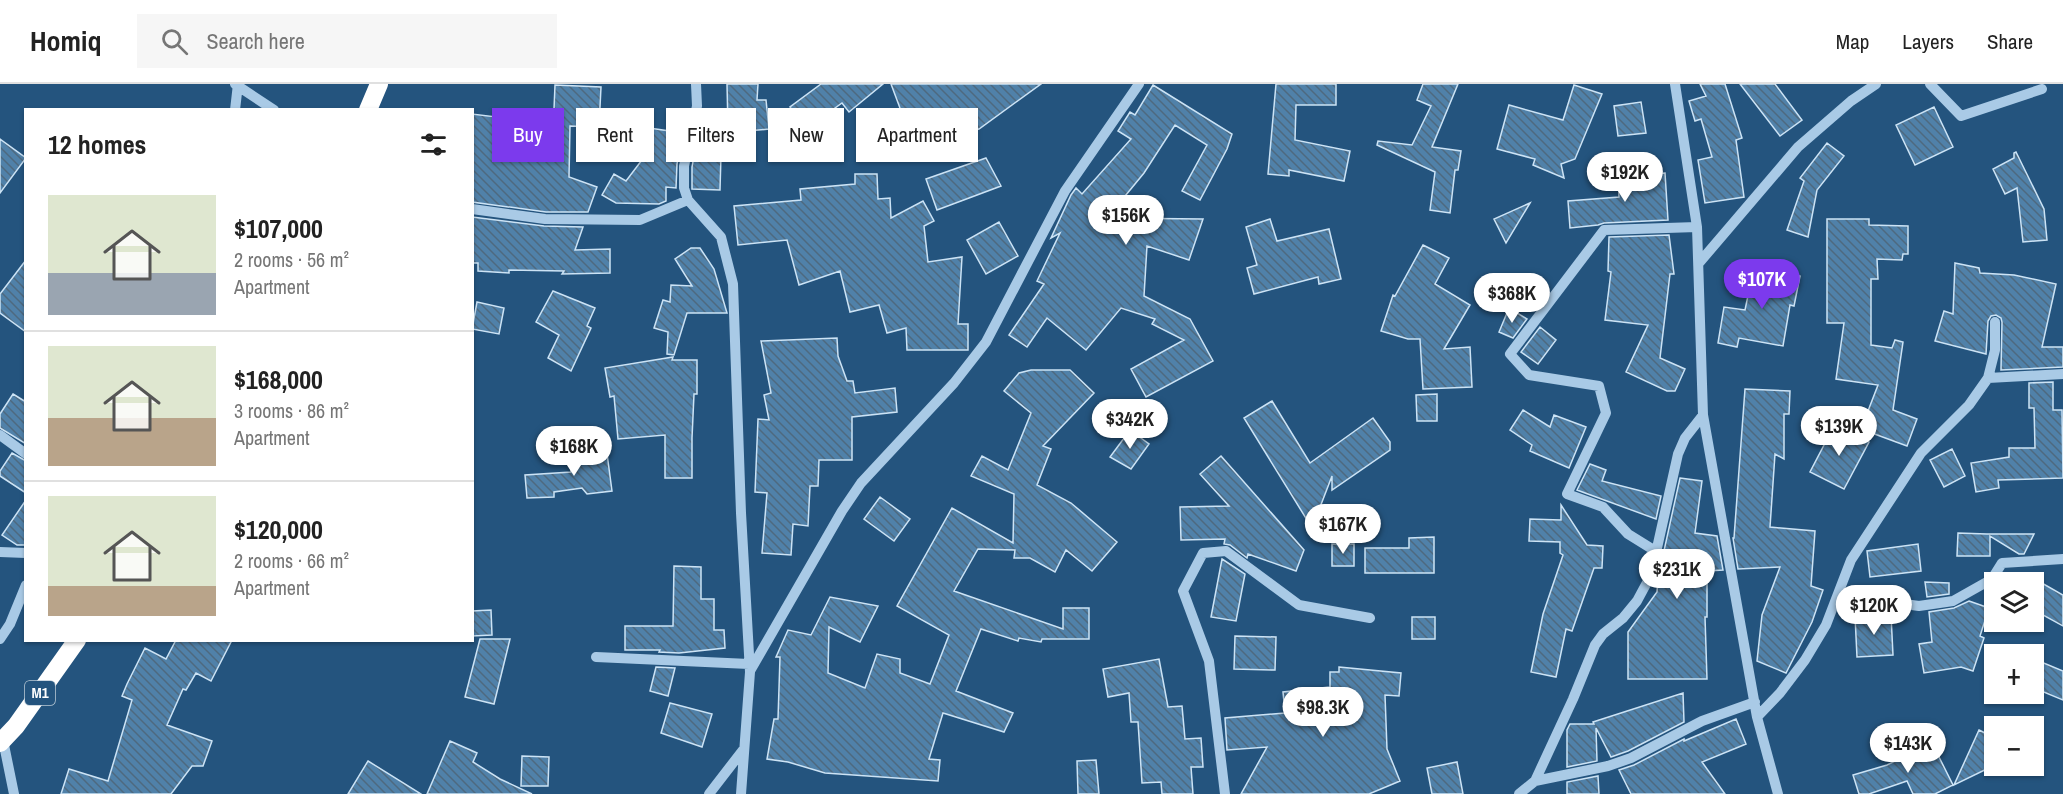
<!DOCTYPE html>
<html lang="en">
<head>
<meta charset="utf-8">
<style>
	:root { --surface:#fff; --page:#f6f6f6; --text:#222; --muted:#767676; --line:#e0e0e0; --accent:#7c3aed }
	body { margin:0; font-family:"Archivo Narrow",sans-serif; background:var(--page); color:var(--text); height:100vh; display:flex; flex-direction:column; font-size:22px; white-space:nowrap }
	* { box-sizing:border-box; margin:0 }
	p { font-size:20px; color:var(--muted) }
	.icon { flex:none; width:33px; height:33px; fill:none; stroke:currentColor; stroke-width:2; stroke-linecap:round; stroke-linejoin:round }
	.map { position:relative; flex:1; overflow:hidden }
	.panel { position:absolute; left:24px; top:24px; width:450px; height:534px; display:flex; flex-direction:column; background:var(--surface); border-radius:0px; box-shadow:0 2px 4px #0004 }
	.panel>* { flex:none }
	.top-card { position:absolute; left:492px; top:24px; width:570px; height:54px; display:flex; gap:12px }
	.tools { position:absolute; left:1984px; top:488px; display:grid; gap:12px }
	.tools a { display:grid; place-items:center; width:60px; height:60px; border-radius:0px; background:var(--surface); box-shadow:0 2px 4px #0004; font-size:30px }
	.price { position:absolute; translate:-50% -51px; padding:0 14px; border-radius:21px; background:#fff; color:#222; font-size:20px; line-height:39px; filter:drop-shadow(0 2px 3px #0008) }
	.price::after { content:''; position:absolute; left:50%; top:36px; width:18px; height:14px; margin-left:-9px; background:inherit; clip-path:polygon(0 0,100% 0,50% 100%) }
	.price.selected { background:var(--accent); color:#fff }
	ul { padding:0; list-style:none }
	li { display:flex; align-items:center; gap:18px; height:150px; padding:0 24px }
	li+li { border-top:2px solid var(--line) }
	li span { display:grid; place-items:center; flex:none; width:168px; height:120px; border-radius:0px; color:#555 }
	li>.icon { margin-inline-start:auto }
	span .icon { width:72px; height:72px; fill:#fffc; stroke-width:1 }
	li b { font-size:26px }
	h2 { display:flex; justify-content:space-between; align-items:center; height:72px; padding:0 24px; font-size:26px }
	.pill { padding:0 21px; border-radius:0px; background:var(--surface); box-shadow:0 2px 4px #0004; font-size:21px; line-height:54px }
	.pill.selected { background:var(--accent); color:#fff }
	header { display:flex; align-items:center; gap:36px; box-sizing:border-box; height:84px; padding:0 30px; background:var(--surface); border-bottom:2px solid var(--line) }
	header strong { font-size:28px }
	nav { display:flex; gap:33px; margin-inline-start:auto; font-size:21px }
	.search { width:420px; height:54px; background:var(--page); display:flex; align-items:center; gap:15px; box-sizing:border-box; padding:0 21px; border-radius:0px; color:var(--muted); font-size:22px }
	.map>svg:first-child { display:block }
	.building { fill:url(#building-back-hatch); stroke:#cce3f5; stroke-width:1.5 }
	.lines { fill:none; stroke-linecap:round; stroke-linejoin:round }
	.minor { stroke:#a9cae6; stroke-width:10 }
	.highway { stroke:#fff; stroke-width:18 }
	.labels { text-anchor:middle; stroke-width:4.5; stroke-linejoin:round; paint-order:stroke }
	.shield { fill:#24547e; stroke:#bdccd8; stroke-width:1.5 }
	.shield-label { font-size:15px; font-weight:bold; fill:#fff }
</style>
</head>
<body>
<header>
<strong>Homiq</strong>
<div class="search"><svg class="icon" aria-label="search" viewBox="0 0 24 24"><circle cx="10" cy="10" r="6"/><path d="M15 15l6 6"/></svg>Search here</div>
<nav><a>Map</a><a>Layers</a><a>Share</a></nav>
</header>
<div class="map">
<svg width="2063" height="710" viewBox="0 0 2063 710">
	<defs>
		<pattern id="building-back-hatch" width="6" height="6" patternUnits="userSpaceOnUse" patternTransform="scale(1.5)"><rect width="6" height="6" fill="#5081a9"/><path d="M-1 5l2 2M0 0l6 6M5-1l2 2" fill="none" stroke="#4e697f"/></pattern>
	</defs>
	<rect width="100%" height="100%" fill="#24547e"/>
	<!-- building -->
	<path class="building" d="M727,0H758L757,16H766L769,45L747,47L749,69L721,71L720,106L692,105V83L698,51L704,52V45L728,44Z
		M821,0H883L849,28L842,19L806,45L790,23Z
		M891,0H1041L979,45L913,59Z
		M1276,0H1336V21H1296L1295,56L1350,67L1344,97L1289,86V92L1268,90Z
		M1423,0H1458L1432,63L1461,67L1458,86H1455L1450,129L1430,126L1435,88L1377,61L1378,57L1412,61L1431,22L1417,16Z
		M1700,0H1725L1742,54L1736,56L1744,113L1705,119L1698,76L1712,73L1701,35L1695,37L1689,17L1706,12Z
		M1740,0H1775L1802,36L1780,52Z
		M555,1L601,3L599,43L570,42L569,93L597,103L588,128H546L472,118V30L496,33V26L554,25Z
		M1153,1L1232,50L1227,65L1200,116L1182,107L1207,61L1175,41L1144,89L1107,134L1203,135L1189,176L1147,162L1144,212L1190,235L1213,277L1146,313L1131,285L1184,256L1152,240L1155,235L1121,224L1086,266L1047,234L1027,263L1009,251L1044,200L1037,197L1060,149L1051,154L1071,111L1076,104L1082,110L1131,55L1118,47L1130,28L1135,31Z
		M1574,1L1602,10L1575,75L1561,80L1564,94L1533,81L1535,75L1497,65L1509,21L1563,36Z
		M1641,18L1646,49L1618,52L1614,22Z
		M1934,23L1953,63L1915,81L1896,41Z
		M649,44L683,49L677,80L676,104L666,103V117L659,120L616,119L602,111L614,90L626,97L645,72Z
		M0,55L26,74L0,109Z
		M1827,59L1844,72L1817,106L1808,153L1787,146L1804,97L1800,94Z
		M2016,68L2044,125L2047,156L2023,158L2017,104L2005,110L1993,85L2014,74V69Z
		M986,74L1001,102L937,126L926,95Z
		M1665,89L1668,136L1604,139L1598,141L1570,144L1568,117L1619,113L1618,92Z
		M855,90H877L878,115L890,114L891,134L923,117L934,137L924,142L928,178L962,173L958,240H968V266H907L906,244L887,249L879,221L850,228L840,187L799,201L787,156L738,161L734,122L801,116L800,105L855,100Z
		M1530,119L1506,159L1494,135Z
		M472,133L544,142L583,143L575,166L610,165V189L562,190L564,187L509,186V189L478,187V179H472Z
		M1270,135L1277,157L1329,145L1341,195L1319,200L1318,193L1254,210L1247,184L1257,181L1246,143Z
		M1827,135H1869V141L1908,142V170H1903L1902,176L1877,175L1878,195H1871V261L1892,264L1895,256L1903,258L1893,326L1917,335L1907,362L1861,345L1878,301L1836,295L1844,239H1827Z
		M999,138L1018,172L986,190L967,156Z
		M1669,151L1674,190H1670L1660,274L1685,285L1675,307H1667L1626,288L1648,241L1605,236L1611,188L1608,187L1609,153Z
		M1423,161L1449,174L1435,200L1470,221L1444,265L1470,263L1472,303L1423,305L1420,255H1408L1381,247L1393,211L1395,212Z
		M691,164H700L714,185L727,229H687L674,271L667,270L668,248L654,244L663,216L670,218L671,201L692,202L675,175Z
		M26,176V248L0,229V210Z
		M1955,179L1979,184L1980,189L2014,191L2056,200L2042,263H2063V283L2001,286L2002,238L2001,234L1996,231L1991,232L1988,237L1986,270L1935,257L1944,227L1953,230Z
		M1754,183L1800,192L1794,222L1790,221L1783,262L1739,254L1737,263L1718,259L1724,223L1745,226Z
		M553,207L595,224L587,242L591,244L571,287L548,274L559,251L536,238Z
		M477,218L504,224L499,250L472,245Z
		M1509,224L1527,235L1513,254L1499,248Z
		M1540,243L1556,256L1538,280L1521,268Z
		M837,254L838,272L847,297H853L855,309L895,304L897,328L852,333V376H819L818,402H810L808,442L793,440L791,471L762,469L767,409L755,408L758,335L769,336L764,311L771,309L761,257Z
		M673,273L672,276H697V310H694L692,354V394H665V351L618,355L614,312L610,313L605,284Z
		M1031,286H1070L1094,309L1043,362L1051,365L1037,401L1071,419L1117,458L1092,487L1066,466L1055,488L1030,474H1014L1015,466L978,465L954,507L1063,545V524H1089V555H1042L1041,558L1019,554L1018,557L981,545L956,607L1013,629L1004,648L943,629L929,675L940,676L938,697L825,689L788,678L767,675L774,635H778L780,573H776L788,546L811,551L830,513L878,522L860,558L829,543L828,589L865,604L877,570L900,575V589L930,600L949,551L897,522L952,424L1013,459L1014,410L971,392L982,372L1008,386L1031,329L1004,307L1019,289Z
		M2053,298V326H2062L2063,394L1998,396L1999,404L1976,408L1971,379L2009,373V364H2035L2034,324H2029V299Z
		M1745,305L1790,307L1789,330H1784V375L1775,370L1770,443L1815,447L1811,502L1823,506L1812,538L1786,589L1757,577L1762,531L1780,483L1738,485L1733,454H1734Z
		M13,310L26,318V360L0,344V330Z
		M1437,310V337H1417L1416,311Z
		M1272,317L1310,379L1373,334L1390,358V366L1332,406V392L1312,444L1244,334Z
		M1523,326L1550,343L1554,331L1586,343L1569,384L1530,367L1532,361L1510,346Z
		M1835,340L1869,358L1844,405L1810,388Z
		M1130,346L1149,360L1131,385L1110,373Z
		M606,362L612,407L587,410L582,404L554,408V413L527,414L525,391L571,388L570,376L585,373L584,366Z
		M1952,365L1965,392L1944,403L1930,376Z
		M12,369L26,377V409L0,392V387Z
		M1221,372L1304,466L1296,487L1248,470L1247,474L1230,461L1224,460L1225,455L1181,456L1180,423L1229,422L1200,390Z
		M1590,380L1606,386L1602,397L1661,412L1656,435L1577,406Z
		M1680,394L1702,397L1695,449L1717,452L1723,486L1707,487V533H1705L1707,595H1628V548L1657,508L1658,494Z
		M880,413L910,435L894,457L864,435Z
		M26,416V461H17L2,451Z
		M1561,421L1587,461L1603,462L1602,484H1594L1572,547L1566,545L1556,593L1531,588L1543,530L1563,471L1560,469V458L1529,457L1530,435L1561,436Z
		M1958,449L1987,450H2034L2024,470H2019L1990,452V472H1957Z
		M1434,453V489H1365V464H1409V454Z
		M1332,460H1354V482H1332Z
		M1918,460L1921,487L1870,493L1867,467Z
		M1222,475L1245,490L1236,537L1211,533Z
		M674,482L701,483V515H714V546H724L725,564L679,569L659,568L660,566H625V542H673Z
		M1925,498L1949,499V510L1927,513Z
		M2040,498L2063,511V542L2034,526V508Z
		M1969,517L1989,524L1980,552L1984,554L1973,587L1961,583L1924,589L1919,560L1932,558L1929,528L1954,524Z
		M491,526L492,551L472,552V527Z
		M1891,531L1893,571L1857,573L1855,532Z
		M1412,533H1435V555H1412Z
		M1235,552L1276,553L1275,586L1234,585Z
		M480,555H510L494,620L465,613Z
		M176,556H232L211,597L196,589L186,606L183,605L167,641L212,657L203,682H192L171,710H61L69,685L108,697L132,616L122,612L127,600L145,564L166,575Z
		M1159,575L1168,623L1182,622L1185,655L1201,654L1203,683H1191L1193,710H1162L1161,698L1142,699L1138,638H1131L1129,609L1108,613L1103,585Z
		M2034,575L2063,587V616L2034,604Z
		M656,583L675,584L668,612L650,607Z
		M1339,583L1401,589L1399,612L1385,611L1387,665L1400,697L1369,710H1241L1267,663L1227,666L1225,634L1285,629L1283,608L1330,603V588H1339Z
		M1683,609L1684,638L1628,667L1611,673L1596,644L1597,677L1567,683V646L1570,640H1594L1593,638Z
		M670,619L712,630L702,663L661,649Z
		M1736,635L1746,660L1702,678L1725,710H1631L1619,686L1634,681L1684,655V657Z
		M1979,646L1995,654V681L1954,701Z
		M450,657L477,669L473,678L500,695L532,710H427Z
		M1932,659L1953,701L1935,710H1913L1907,697L1869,710H1859L1853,691L1887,681Z
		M522,672L549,673L548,702H521Z
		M1096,676L1099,710H1078L1077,677Z
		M368,677L421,710H348Z
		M1457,678L1463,710H1432L1427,684Z
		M1598,692L1599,710H1567V698Z"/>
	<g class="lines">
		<!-- minor -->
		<path class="minor" d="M235,0L274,26
			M696,0L697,22L684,82V104L688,116L721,153L733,200L741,429L750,588L741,710
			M1675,0L1697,143L1703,331L1757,633L1778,710
			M1930,0L1961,32L2042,5
			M235,26L238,0
			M472,125L545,135L640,136L688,116
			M1699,179L1798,63L1851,17L1876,0
			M1988,294L2063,290
			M0,351L26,370
			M0,468L26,469
			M1657,468L1628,450L1603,423L1567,410L1606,329L1599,302L1529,291L1510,270L1604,146L1697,143
			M1838,511L1919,522L1953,517L1992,495L2002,479L2063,475
			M0,555L10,540L26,501
			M596,573L749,580
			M750,587L842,427L861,399L954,299L986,258L1065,107L1139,0
			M1757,633L1780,609L1805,576L1826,541L1851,476L1921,369L1969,321L1988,294L1995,266V238
			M3,656L14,710
			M1535,697L1608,682L1631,674L1702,637L1755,618
			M709,710L743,666
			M1225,710L1209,577L1183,507L1203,469L1226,467L1299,521L1370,534
			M1519,710L1535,697L1573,615L1595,561L1603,550L1623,534L1637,517L1651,491L1678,370L1685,354L1703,331"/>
		<!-- highway -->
		<path class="highway" d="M368,26L379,0
			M0,659L16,642L77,556"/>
	</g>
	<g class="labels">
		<!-- shield labels -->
		<rect class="shield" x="25" y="597" width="30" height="24" rx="4.5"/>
		<g class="shield-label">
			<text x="40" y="614">M1</text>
		</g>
	</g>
</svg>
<div class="tools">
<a><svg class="icon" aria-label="layers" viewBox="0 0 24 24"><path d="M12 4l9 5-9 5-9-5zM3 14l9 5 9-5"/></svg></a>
<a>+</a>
<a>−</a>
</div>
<b class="price" style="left:1625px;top:119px">$192K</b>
<b class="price" style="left:1126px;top:162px">$156K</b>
<b class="price selected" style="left:1762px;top:226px">$107K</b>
<b class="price" style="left:1512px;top:240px">$368K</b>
<b class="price" style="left:1130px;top:366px">$342K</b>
<b class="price" style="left:1839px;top:373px">$139K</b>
<b class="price" style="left:574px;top:393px">$168K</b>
<b class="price" style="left:1343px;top:471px">$167K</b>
<b class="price" style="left:1677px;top:516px">$231K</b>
<b class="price" style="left:1874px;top:552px">$120K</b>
<b class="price" style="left:1323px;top:654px">$98.3K</b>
<b class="price" style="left:1908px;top:690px">$143K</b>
<div class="top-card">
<a class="pill selected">Buy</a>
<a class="pill">Rent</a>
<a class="pill">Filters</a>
<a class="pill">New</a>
<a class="pill">Apartment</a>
</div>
<section class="panel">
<h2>12 homes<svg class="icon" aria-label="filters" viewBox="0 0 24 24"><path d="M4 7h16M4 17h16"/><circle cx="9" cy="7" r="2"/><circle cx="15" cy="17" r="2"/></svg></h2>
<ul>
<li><span style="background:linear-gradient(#dfe7d0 65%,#9aa5b1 0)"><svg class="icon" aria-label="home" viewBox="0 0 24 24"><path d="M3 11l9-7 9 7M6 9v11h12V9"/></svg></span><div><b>$107,000</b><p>2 rooms · 56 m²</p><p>Apartment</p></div></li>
<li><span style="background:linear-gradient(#dfe7d0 60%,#b9a48a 0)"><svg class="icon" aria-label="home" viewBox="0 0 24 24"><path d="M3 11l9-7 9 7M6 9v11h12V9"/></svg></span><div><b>$168,000</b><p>3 rooms · 86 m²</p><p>Apartment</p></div></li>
<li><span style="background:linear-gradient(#dfe7d0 75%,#b9a48a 0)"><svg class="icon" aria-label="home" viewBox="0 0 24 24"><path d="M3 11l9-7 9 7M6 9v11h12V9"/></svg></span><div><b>$120,000</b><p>2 rooms · 66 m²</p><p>Apartment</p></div></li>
</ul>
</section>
</div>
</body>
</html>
